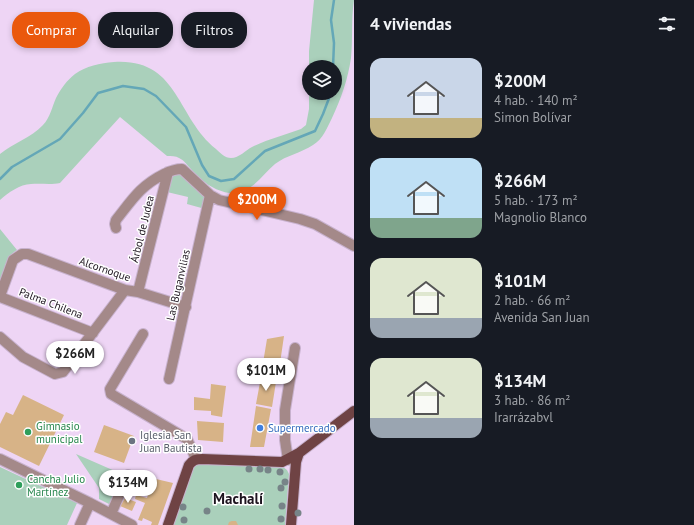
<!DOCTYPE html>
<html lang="es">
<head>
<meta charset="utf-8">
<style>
	:root { --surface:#171b24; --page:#20242c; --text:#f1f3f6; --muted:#9ea1a6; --accent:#ea580c }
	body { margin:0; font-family:"PT Sans",sans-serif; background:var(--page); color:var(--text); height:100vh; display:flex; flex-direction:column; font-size:15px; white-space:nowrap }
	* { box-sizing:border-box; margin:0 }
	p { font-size:13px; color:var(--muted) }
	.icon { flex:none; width:22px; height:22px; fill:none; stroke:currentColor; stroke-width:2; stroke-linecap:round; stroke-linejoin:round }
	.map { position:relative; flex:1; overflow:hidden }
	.panel { display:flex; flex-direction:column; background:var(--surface); width:340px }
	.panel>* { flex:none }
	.hud { position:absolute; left:12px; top:12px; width:282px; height:36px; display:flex; gap:8px }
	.tools { position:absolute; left:302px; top:60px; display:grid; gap:8px }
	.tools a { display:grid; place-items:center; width:40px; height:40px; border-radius:50%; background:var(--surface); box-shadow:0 2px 6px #0003; font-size:20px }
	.price { position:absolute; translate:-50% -34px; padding:0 9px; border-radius:14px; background:#fff; color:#222; font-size:13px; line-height:26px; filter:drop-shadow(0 1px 2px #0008) }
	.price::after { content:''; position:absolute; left:50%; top:24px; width:12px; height:9px; margin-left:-6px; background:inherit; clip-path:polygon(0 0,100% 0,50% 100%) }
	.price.selected { background:var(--accent); color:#fff }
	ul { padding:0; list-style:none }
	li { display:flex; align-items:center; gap:12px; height:100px; padding:0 16px }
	li span { display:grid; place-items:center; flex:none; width:112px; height:80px; border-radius:12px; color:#555 }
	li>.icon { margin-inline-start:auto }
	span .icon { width:48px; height:48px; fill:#fffc; stroke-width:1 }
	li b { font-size:17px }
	h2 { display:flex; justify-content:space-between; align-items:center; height:48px; padding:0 16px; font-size:17px }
	.chip { padding:0 14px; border-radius:16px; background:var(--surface); box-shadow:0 2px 6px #0003; font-size:14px; line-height:36px }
	.chip.selected { background:var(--accent); color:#fff }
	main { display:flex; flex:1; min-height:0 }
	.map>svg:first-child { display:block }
	.green { fill:#aad0bb; fill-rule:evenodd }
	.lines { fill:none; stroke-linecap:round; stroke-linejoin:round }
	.stream { stroke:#64a7b7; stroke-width:2.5 }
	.building { fill:#d7b387 }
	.minor-casing { stroke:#c8b2ce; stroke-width:12 }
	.major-casing { stroke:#c8b2ce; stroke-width:12 }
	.minor { stroke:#a48989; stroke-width:10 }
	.major { stroke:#6f4344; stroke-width:10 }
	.tree { fill:#778488 }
	.shop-dot { fill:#3f7fe0; stroke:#fff; stroke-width:1.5 }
	.leisure-dot { fill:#2e9e5b; stroke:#fff; stroke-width:1.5 }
	.worship-dot { fill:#6b7280; stroke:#fff; stroke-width:1.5 }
	.labels { text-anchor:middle; stroke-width:3; stroke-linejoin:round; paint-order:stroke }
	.street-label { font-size:11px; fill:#1d141f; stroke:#fff }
	.leisure-label { font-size:11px; fill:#27864d; stroke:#fff; text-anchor:start }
	.shop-label { font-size:11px; fill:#366cbe; stroke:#fff; text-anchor:start }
	.worship-label { font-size:11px; fill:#5b616d; stroke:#fff; text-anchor:start }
	.district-label { font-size:15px; font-weight:bold; fill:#1d141f; stroke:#fff }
</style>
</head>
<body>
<main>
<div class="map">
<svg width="354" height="525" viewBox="0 0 354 525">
	<rect width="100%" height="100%" fill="#eed5f5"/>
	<!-- green -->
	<path class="green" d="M314,0H354C351,19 353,39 351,58C348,79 341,99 332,118C327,128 323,139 313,145C301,153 287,155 275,164C262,175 250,195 231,193C215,192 200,180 190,168C187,165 184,160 179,158C176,156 171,156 167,156L120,117L60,183C50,185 41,183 31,184C20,184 8,193 0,200V154C13,143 31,138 43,125C50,118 52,107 56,98C60,90 67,80 75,74C86,66 100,63 114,62C179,58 176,117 216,149C220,153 225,158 231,158C239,158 246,150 252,147C268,139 285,135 301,129L306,125L309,109V51ZM309,67H335V93H309Z
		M179,174H182L205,196V209L187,204L188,197L167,192L171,177Z
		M0,229L17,250C6,256 4,272 0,283Z
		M76,454L124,475L111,505L99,499V488Z
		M198,463L283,467L287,470L289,474L285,525H172L191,469Z
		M0,467L77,503L67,525H0Z"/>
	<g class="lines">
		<!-- stream -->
		<path class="stream" d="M333,67L334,43L331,20L334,0
			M0,179L12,167L60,139L83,113L98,93L123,86L144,89L156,96L186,127L202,165L209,176L221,181L234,179L265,151L315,131L323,114L331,93"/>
	</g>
	<!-- building -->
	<path class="building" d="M284,336L279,370L262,369L267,339Z
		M261,377L271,379V381L276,382L272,407L256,404Z
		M211,384L226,386L222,417L211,415V411L194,410V397L210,399Z
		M23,395L64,415L39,466L0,447V424L6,412L13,415Z
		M256,406L271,409L264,447H250Z
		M197,421L224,423L223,442L198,440Z
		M104,425L134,436L124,463L94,452Z
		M156,479L173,483L158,525H151L152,522L143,518L142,521L138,520L145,503L135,499L136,495L147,498L151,485L154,486Z
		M125,498L136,502L132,511L120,506Z
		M232,521H236L238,525H228L229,522Z"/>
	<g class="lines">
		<!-- minor casing -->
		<g class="minor-casing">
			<path id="minor" d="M116,228L115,224L116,220C132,200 140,186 164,174C170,171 175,169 182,169L210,195L219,200L300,219L315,224L354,246
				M138,292L168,172
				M0,296L13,260L22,254H28L125,290L138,292L186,307
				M0,297L93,333
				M143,334L110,389L111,394L187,439L196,459
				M0,337L23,357L55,374L63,372L125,290
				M169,379L210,195
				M0,459L90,503L132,525
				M288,460L285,440V410L295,348
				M111,514L128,475
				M80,525L90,503"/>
		</g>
		<!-- major casing -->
		<g class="major-casing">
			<path id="major" d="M168,525L189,465C193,460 196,459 202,459L282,462L299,453L354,411
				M291,525L296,462L299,453"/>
		</g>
		<!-- minor -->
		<use href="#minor" class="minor"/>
		<!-- major -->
		<use href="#major" class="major"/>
	</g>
	<!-- trees -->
	<g class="tree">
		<circle cx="249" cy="469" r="3.5"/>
		<circle cx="260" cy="469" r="3.5"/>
		<circle cx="268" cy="470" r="3.5"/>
		<circle cx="280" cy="472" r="3.5"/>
		<circle cx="285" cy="482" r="3.5"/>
		<circle cx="281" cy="488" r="3.5"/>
		<circle cx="282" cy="506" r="3.5"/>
		<circle cx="183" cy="507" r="3.5"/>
		<circle cx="207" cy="511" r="3.5"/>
		<circle cx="298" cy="513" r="3.5"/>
		<circle cx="281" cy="519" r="3.5"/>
		<circle cx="184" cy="520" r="3.5"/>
	</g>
	<!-- markers -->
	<circle class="shop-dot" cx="260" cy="428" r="4"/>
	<g class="leisure-dot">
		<circle cx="28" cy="432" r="4"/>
		<circle cx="19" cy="485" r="4"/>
	</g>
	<circle class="worship-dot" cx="132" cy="441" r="4"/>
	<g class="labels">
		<!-- street labels -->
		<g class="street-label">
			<text transform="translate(142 229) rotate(-76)" y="4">Árbol de Judea</text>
			<text transform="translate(105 269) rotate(19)" y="4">Alcornoque</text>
			<text transform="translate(178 285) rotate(-77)" y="4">Las Buganvilias</text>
			<text transform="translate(51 303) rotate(21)" y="4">Palma Chilena</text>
		</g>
		<!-- leisure labels -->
		<g class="leisure-label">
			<text x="36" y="430">Gimnasio<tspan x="36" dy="13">municipal</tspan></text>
			<text x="27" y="483">Cancha Julio<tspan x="27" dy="13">Martínez</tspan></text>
		</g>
		<!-- shop labels -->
		<g class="shop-label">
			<text x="268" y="432">Supermercado</text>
		</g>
		<!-- worship labels -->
		<g class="worship-label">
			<text x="140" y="439">Iglesia San<tspan x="140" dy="13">Juan Bautista</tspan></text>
		</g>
		<!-- district labels -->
		<g class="district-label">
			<text x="238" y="504">Machalí</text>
		</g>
	</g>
</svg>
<div class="tools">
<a><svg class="icon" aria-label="layers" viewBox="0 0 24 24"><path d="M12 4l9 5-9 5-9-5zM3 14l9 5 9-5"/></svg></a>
</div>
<b class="price selected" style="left:257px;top:221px">$200M</b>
<b class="price" style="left:75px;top:375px">$266M</b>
<b class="price" style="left:266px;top:392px">$101M</b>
<b class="price" style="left:128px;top:504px">$134M</b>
<div class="hud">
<a class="chip selected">Comprar</a>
<a class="chip">Alquilar</a>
<a class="chip">Filtros</a>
</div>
</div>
<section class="panel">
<h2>4 viviendas<svg class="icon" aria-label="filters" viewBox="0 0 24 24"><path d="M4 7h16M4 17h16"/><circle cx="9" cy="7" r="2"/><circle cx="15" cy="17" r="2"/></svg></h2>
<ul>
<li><span style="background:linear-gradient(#c9d6e8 75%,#c2b280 0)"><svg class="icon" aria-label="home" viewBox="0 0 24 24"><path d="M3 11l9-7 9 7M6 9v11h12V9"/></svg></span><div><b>$200M</b><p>4 hab. · 140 m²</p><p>Simon Bolívar</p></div></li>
<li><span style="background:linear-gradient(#bfe0f5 75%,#7fa58c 0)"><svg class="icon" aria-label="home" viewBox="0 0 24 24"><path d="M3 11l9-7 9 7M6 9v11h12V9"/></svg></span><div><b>$266M</b><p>5 hab. · 173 m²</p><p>Magnolio Blanco</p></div></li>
<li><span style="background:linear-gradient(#dfe7d0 75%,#9aa5b1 0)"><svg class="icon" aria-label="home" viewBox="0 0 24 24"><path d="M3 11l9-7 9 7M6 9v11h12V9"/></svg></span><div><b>$101M</b><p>2 hab. · 66 m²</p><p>Avenida San Juan</p></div></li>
<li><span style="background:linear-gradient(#dfe7d0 75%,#9aa5b1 0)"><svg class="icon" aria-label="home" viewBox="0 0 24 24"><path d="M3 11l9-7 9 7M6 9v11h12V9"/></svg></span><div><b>$134M</b><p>3 hab. · 86 m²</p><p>Irarrázabvl</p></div></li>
</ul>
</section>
</main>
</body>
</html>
